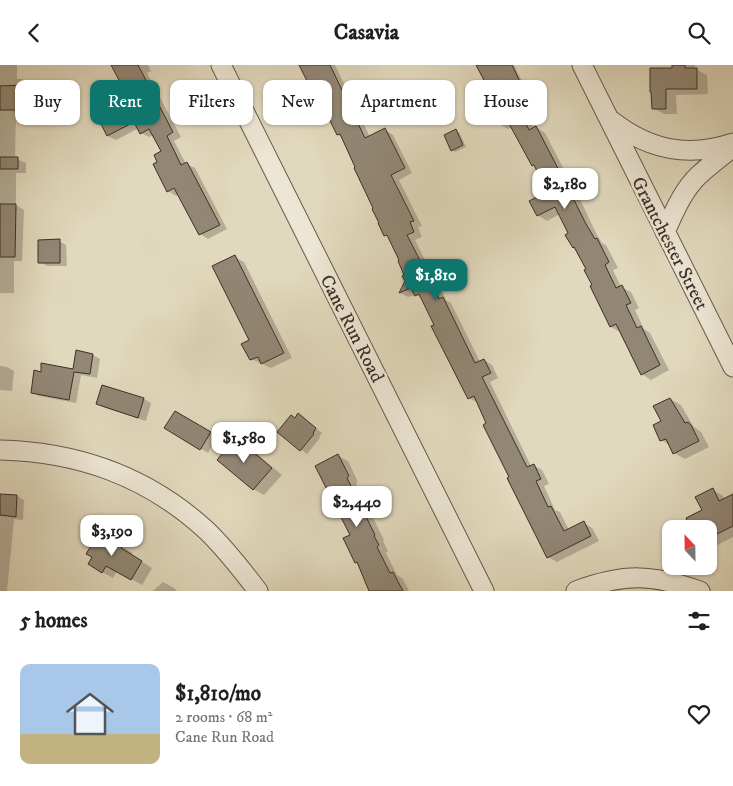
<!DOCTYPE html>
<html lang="en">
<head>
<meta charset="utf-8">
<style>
	:root { --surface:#fff; --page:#f2f2f2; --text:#202124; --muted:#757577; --line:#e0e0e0; --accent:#0f766e }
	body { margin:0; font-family:"IM FELL DW Pica",serif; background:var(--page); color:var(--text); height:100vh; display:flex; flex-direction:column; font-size:19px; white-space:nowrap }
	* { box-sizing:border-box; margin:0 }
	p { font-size:16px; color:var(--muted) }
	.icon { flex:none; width:28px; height:28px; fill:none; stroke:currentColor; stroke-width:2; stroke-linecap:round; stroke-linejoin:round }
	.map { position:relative; height:526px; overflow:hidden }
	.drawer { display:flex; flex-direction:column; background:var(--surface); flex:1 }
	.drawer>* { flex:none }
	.hud { position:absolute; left:15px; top:15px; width:704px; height:45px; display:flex; gap:10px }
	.needle { width:32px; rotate:338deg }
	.fabs { position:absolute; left:662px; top:455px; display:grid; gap:10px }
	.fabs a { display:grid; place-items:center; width:55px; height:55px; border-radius:10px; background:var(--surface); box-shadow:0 1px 4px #0004; font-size:25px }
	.price { position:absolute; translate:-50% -42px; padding:0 11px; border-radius:10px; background:#fff; color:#222; font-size:16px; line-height:32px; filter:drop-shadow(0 1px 2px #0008) }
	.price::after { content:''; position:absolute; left:50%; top:30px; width:15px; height:11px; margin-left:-8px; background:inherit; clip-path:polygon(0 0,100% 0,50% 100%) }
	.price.selected { background:var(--accent); color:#fff }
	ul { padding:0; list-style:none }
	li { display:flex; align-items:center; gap:15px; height:125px; padding:0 20px }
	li+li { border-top:1px solid var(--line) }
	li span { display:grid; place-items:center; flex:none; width:140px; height:100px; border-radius:10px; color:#555 }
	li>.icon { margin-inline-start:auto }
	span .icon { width:60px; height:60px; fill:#fffc; stroke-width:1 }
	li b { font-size:21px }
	h2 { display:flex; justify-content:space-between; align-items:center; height:60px; padding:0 20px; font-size:21px }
	.tag { padding:0 18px; border-radius:10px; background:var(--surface); box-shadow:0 1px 4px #0004; font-size:18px; line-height:45px }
	.tag.selected { background:var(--accent); color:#fff }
	header { display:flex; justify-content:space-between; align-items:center; height:65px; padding:0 20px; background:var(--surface); font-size:22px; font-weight:800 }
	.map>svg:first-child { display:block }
	.shadow { fill:#0003 }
	.building { fill:#928775; stroke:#3d2e28 }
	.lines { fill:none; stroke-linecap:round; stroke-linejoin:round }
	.minor-casing { stroke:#66594d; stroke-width:21 }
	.minor { stroke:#ece6d4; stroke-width:19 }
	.labels { text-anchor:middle; stroke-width:5; stroke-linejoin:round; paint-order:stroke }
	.street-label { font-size:19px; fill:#3d2e28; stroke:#ece6d4 }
</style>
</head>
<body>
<header><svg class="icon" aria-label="back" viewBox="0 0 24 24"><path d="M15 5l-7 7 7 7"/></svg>Casavia<svg class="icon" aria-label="search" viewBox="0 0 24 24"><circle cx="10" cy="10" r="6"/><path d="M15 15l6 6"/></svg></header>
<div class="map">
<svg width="733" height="526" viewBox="0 0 733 526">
	<rect width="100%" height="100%" fill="#e1d9bd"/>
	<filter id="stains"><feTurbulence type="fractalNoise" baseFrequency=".004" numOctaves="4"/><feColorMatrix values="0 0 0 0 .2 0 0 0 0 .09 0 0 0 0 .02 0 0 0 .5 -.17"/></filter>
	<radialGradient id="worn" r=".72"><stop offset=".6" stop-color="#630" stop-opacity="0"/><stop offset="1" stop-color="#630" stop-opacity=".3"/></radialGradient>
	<!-- shadow -->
	<path class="shadow" d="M0,0H17V14H22L30,19L31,49H16L15,93L26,98V108H16V140L24,145L22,196H14V228H0Z
		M112,0H148L151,6L147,8L181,72L174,76L186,99L195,103L227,164L208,174L200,169L179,129L176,131L168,126L159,97L163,87L154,70L149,72L141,68L139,63L116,75L108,71L101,56L133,39Z
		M301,0H335L370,72L385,65L393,70L412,108L399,115L422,161L418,162L422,172L415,175L436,217L439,219L446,235L451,238L480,297L484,295L492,300L498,313L490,317L531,401L533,400L542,405L549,419L544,421L555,445L560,447L569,465L584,458L592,463L599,476L557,497L548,492L510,412L478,338L469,333L422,233L416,230L408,232L400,228L406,217V211L389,172L385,170L343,72L338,70L315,23L311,21Z
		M477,0H514L521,14L525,16L532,30L521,36L534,63L536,62L545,68L570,116L577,119L581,129L578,130L595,166L602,178L606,180L618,203L613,205L621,222L631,227L639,243L635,245L644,264L650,268L669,305L651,315L642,309L620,267L611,262L587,205L567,170L570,169L560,149L547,156L538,150L549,128L537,103L533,100L512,62L508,64L499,59L494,49L484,43L489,22Z
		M674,0H695V4L707,10L708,29L676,30L677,49H664L653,43L674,4Z
		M456,66L459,67L466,82L455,87L452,85Z
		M59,176L66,180L67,201H47L40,197Z
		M234,192L244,197L292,293L271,303L251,294V276Z
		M77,287L93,290L100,294L97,313L81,310L76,338L39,331L32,327L42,308L74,305Z
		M0,301L7,302L14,306L12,326L0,325Z
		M103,322L144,334L151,338L146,356L105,343L98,339Z
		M670,334L681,340L693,361L701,367L709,382L685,394L674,388L670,380L661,375L663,357Z
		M176,347L217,372L208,388L166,362Z
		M299,350L322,368L319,372L320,373L307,389L279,367Z
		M236,374L246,380L282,410L264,430L253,424Z
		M338,391L348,396L358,417L356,418L384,475L383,476L388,486L386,488L397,510L403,514L409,526H369L368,524L369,523L360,499L356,498L345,474L351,471Z
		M713,425L723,431L725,434L733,430V472L710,484L709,483V464L704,446Z
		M0,430L17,431L24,435L23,455L14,454L7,526H0Z
		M109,474L133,488L131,490L152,503L142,520L117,506L113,513L102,507Z
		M163,517L174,523L177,526H153Z"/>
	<!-- building -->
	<path class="building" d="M111,0H138L173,67L167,71L181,100L187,97L220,160L199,170L174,123L167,127L153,99L157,97L154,90L161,86L149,64L140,69L134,57L107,71L99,55L131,38Z
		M299,0H330L365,73L385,63L405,103L391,110L414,156L410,157L414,167L407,170L429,213L431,212L439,234L443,232L475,298L484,294L491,308L482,312L527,402L534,399L541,414L536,416L548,442L551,441L564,466L584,456L591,471L547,493L507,413L509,412L483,360L486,358L474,331L468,334L431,261L434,260L419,229L415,231L411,223L399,228L405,216L402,211L404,210L398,196L399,195L387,170L384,171L378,158H379L372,144L373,143L354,103L355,102L340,69L337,70L313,21L310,22Z
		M476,0H512L524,25L512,30L529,65L536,61L564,115L568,113L573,123L569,125L586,159L595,174L597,173L609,197L605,200L616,223L622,220L631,238L626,240L637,263L641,261L660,300L641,310L616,259L610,262L590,221L592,220L584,205L586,204L574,182L573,183L565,170L568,168L555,142L537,151L529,136L547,127L534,100L532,101L507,55L498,59L489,41L483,44L475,27L487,21Z
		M672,0H685V3H697V24H666V44H652L651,27H650V3H672Z
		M22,20L23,45H0V21Z
		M456,64L463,80L451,86L444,70Z
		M0,92H18V104H0Z
		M0,139H16L15,192H0Z
		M60,174V198H38V175Z
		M235,190L284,288L261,299L258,292L250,295L241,279L249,275L212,201Z
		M76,285L93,289L90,309L74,307L69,335L31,328L34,305L41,307V298L73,304Z
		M102,320L144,333L138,353L96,339Z
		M670,333L685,358L688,357L691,360L699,376L673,389L666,374L660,376L653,360L661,356L653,341Z
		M175,346L211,367L200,385L164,363Z
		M298,348L316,363L313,368L314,369L300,386L277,367L291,350L295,353Z
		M236,372L272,403L253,425L217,395Z
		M338,389L349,411L347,413L375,470L374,471L379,480L377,482L390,508L393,507L403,526H369L357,497L355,498L343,473L350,470L315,401Z
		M713,423L719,436L733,429V461L709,473V464H691L686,453L702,445L695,432Z
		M0,429L17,430L16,452L0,450Z
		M98,469L107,475L108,472L123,481L121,483L142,496L131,515L106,501L102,508L88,499L92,492L86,489Z"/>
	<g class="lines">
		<!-- minor casing -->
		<g class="minor-casing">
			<path id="minor" d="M221,0L484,526
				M582,0L733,302
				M612,56C649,85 688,93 733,78
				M665,167C674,147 683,125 699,110C710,100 722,91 733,82
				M0,385C79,387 147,411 206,465C225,483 242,505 258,526
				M576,526C624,508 653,509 700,526"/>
		</g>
		<!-- minor -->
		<use href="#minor" class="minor"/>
	</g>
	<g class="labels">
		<!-- street labels -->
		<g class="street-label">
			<text transform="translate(671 178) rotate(63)" y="7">Grantchester Street</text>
			<text transform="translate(353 263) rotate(63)" y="7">Cane Run Road</text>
		</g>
	</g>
	<rect width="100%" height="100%" filter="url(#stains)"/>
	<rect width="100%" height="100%" fill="url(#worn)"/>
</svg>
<div class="fabs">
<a><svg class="needle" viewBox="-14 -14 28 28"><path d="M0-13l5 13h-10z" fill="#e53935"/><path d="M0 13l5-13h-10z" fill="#757577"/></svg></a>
</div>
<b class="price" style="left:565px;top:145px">$2,180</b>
<b class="price selected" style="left:436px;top:236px">$1,810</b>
<b class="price" style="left:244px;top:399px">$1,580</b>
<b class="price" style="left:357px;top:463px">$2,440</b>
<b class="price" style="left:112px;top:492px">$3,190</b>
<div class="hud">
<a class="tag">Buy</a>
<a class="tag selected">Rent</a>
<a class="tag">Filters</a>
<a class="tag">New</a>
<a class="tag">Apartment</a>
<a class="tag">House</a>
</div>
</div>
<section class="drawer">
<h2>5 homes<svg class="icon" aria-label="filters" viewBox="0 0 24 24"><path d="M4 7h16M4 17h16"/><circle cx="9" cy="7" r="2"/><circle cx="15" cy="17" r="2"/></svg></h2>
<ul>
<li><span style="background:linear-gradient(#a9c7e8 70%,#c2b280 0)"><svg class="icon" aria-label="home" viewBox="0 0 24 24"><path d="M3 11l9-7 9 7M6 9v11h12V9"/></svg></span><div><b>$1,810/mo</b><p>2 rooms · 68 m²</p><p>Cane Run Road</p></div><svg class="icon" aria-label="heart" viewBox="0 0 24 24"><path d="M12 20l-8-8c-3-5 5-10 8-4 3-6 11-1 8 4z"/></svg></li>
</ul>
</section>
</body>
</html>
